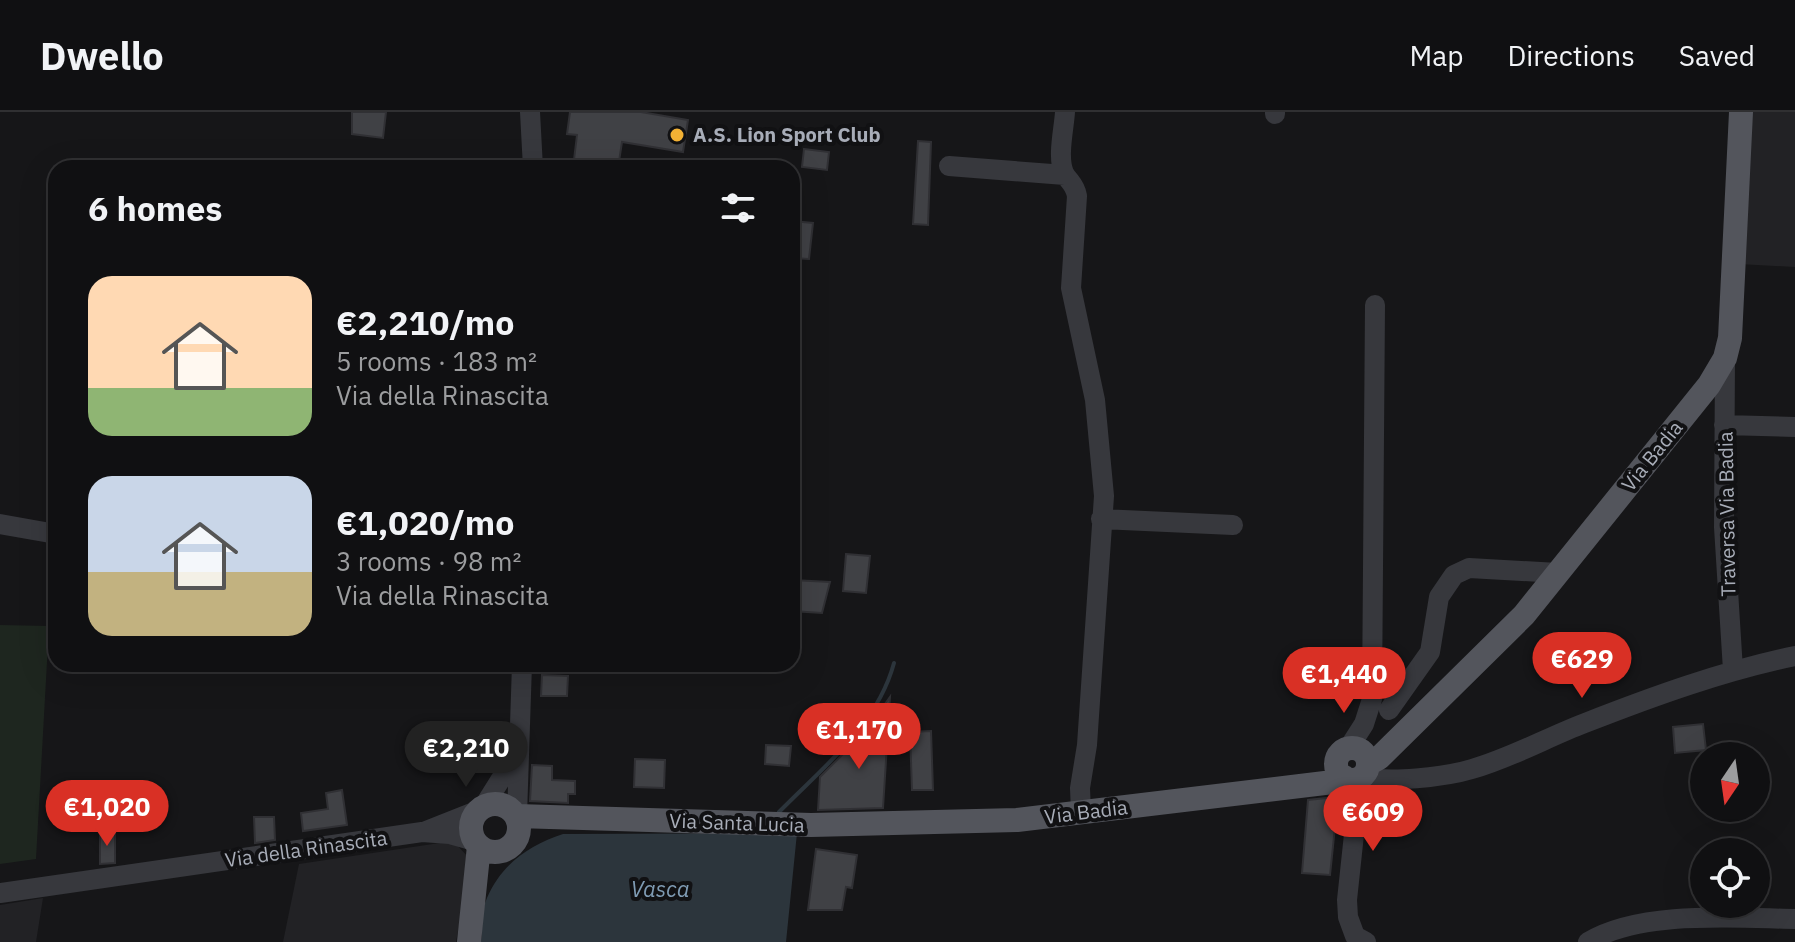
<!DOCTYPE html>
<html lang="en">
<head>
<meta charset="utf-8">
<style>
	:root { --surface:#101012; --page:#19191b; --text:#f1f3f6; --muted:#9c9d9f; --line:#303032; --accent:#d93025 }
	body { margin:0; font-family:"IBM Plex Sans",sans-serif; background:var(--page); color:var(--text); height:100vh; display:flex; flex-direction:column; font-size:30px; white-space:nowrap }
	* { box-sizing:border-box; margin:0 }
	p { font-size:26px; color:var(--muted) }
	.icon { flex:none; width:44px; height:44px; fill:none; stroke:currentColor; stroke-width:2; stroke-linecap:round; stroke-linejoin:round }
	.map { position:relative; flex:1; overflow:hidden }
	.sheet { position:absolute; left:48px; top:48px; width:752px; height:512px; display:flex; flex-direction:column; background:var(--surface); border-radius:24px; box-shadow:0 8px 32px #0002,0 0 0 2px var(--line) }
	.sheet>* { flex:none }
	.needle { width:52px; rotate:193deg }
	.fabs { position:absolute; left:1690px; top:630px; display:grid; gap:16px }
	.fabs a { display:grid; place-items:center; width:80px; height:80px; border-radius:50%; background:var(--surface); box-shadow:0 8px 32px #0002,0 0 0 2px var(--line); font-size:40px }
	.price { position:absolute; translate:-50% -68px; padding:0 18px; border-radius:28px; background:var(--accent); color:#fff; font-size:26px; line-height:52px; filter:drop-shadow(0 2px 4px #0008) }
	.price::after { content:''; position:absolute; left:50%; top:48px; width:24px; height:18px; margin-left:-12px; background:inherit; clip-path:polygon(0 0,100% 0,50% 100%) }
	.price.on { background:#222; color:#fff }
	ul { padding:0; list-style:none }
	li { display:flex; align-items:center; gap:24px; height:200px; padding:0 40px }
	li span { display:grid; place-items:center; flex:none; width:224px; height:160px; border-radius:24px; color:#555 }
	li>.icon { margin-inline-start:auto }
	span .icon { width:96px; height:96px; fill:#fffc; stroke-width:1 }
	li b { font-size:34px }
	h2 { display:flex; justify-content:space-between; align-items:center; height:96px; padding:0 40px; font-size:34px }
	header { display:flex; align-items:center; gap:48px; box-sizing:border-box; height:112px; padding:0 40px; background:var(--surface); border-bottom:2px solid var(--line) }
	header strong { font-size:38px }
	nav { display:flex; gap:44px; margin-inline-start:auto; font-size:28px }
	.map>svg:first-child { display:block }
	.built { fill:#222225 }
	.garden { fill:#1e261f }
	.water { fill:#2c353c }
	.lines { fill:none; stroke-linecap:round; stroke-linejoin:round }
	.stream { stroke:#2c353c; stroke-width:4 }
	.building { fill:#404145; stroke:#303034; stroke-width:2 }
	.minor { stroke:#37383d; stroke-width:20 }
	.major { stroke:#53555c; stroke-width:24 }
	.poi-dot { fill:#f2b134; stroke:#111113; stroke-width:3 }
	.labels { text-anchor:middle; stroke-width:8; stroke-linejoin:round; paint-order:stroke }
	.poi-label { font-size:20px; font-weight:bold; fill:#a8adb8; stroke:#111113; text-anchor:start }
	.street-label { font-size:20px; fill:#a8adb8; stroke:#111113 }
	.water-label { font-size:22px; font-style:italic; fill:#7f9bb3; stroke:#111113 }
</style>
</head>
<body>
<header>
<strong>Dwello</strong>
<nav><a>Map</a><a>Directions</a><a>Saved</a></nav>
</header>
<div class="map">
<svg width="1795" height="830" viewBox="0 0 1795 830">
	<rect width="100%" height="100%" fill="#161618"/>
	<!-- built -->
	<path class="built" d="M1749,0H1795V155L1738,152Z
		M453,729L471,748L456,830H283L299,752Z
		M43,786L36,830H0V793Z"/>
	<!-- garden -->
	<path class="garden" d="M0,513L49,514L36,747L0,752Z"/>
	<!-- water -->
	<path class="water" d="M797,721L786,830H481C483,817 481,798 487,786C502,751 530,733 563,722Z"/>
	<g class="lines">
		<!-- stream -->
		<path class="stream" d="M779,700C823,655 877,614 894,551"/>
	</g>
	<!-- building -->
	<path class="building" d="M352,0H386L383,26L352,22Z
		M570,0H641L688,8L683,40L622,30L618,56H573L577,23L567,22Z
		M918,29L931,30L928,113L913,112Z
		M804,37L829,40L827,58L802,55Z
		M792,109L813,111L809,147L792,146Z
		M846,442L870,444L866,481L843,479Z
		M792,468L830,470L822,501L792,499Z
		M542,563L568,564L567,584H541Z
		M890,585L883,696L818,698L820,665L865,620Z
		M1703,612L1706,638L1675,641L1673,615Z
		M931,619L933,678H912L910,620Z
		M766,633L791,634L789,654L765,652Z
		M635,647L665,648L664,676L634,675Z
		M532,653L552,654V668L575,669V682H568V691L530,689Z
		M342,678L347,713L303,719L301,701L328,697L326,681Z
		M1326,686H1338L1330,763L1302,761L1308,688Z
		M254,705H274L275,728L255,731Z
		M100,720H115V751L100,752Z
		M816,737L857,743L852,776L846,775L842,798H808Z"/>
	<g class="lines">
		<!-- minor -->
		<path class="minor" d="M530,0L533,56
			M1065,0C1064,17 1057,45 1064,61C1069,70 1075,72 1077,84L1071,176L1095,288L1104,384L1087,633L1080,676L1081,700
			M1275,2V0
			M949,54L1065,63
			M1725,246L1724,415L1733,558
			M1724,313L1795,315
			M1101,407L1233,413
			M0,412L56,422
			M1389,598L1430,540L1439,485L1454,463L1469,456L1558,461
			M1348,637L1364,612L1372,587L1375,193
			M1363,663C1383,673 1449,664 1472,657C1511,646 1548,625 1585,611C1654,584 1723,559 1795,544
			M1360,666L1347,788L1348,805L1355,824L1366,830
			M484,694L519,638
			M517,704L522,552
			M426,719L479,698
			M0,781L422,720L450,722L475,729
			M1588,830C1641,798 1735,806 1795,807"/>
		<!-- major -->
		<path class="major" d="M1336 652a16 16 0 1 1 32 0a16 16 0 1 1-32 0Z
			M1368,652L1379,646L1524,503L1709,273L1725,246L1730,226L1741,0
			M471 716a24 24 0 1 1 48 0a24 24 0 1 1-48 0Z
			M517,704L811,713L1017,708L1333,670L1344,665
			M469,830L479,734"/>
	</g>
	<!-- markers -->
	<circle class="poi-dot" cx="677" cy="23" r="8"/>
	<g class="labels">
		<!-- poi labels -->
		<g class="poi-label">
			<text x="693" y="30">A.S. Lion Sport Club</text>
		</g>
		<!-- street labels -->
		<g class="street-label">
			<text transform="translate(1652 344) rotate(-51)" y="7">Via Badia</text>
			<text transform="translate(1727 402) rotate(-91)" y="7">Traversa Via Badia</text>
			<text transform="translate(1086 700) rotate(-7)" y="7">Via Badia</text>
			<text transform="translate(737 711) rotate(2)" y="7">Via Santa Lucia</text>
			<text transform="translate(306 737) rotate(-8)" y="7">Via della Rinascita</text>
		</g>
		<!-- water labels -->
		<g class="water-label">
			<text x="660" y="785">Vasca</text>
		</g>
	</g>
</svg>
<div class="fabs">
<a><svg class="needle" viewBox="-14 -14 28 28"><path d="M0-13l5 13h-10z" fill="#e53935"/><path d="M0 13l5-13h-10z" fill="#9c9d9f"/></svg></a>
<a><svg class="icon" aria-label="locate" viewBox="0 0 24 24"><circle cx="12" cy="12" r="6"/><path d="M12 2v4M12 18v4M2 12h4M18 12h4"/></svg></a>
</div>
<b class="price" style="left:1582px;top:588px">€629</b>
<b class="price" style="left:1344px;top:603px">€1,440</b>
<b class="price" style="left:859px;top:659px">€1,170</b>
<b class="price on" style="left:466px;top:677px">€2,210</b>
<b class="price" style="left:107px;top:736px">€1,020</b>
<b class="price" style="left:1373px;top:741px">€609</b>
<section class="sheet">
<h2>6 homes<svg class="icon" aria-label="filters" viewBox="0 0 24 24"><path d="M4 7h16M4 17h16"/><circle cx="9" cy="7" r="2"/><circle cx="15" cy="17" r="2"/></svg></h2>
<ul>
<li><span style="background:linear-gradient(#ffd9b3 70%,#8fb573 0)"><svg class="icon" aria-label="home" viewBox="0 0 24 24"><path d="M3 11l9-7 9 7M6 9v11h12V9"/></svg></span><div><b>€2,210/mo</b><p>5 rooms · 183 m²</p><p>Via della Rinascita</p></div></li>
<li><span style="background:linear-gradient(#c9d6e8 60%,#c2b280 0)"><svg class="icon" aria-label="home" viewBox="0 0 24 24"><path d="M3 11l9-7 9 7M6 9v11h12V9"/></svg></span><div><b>€1,020/mo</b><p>3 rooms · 98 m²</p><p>Via della Rinascita</p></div></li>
</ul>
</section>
</div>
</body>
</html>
